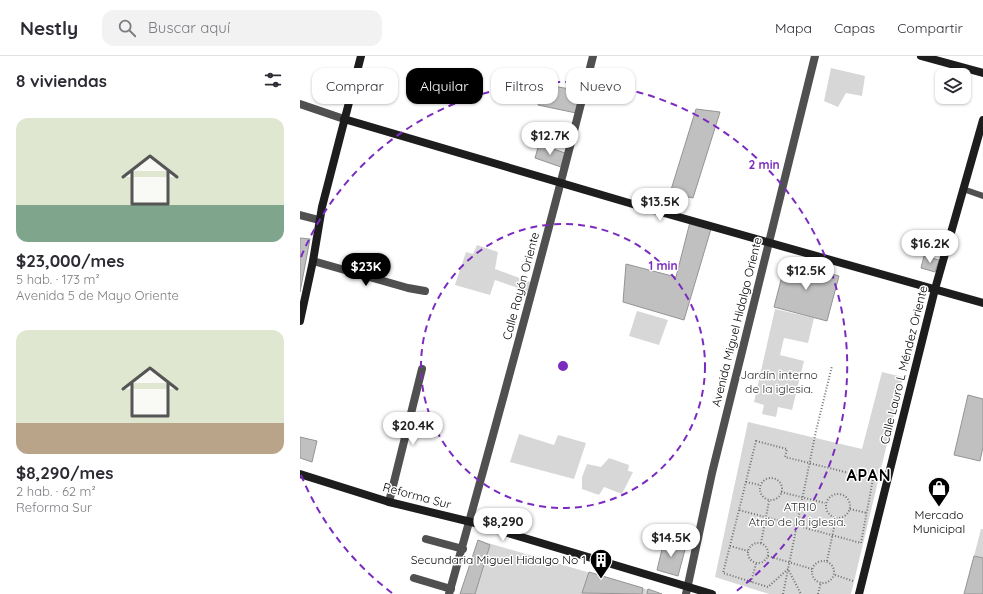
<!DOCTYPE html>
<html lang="es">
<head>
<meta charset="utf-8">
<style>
	:root { --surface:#fff; --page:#f2f2f3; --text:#2b2b33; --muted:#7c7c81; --line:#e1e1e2; --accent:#000 }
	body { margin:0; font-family:Quicksand,sans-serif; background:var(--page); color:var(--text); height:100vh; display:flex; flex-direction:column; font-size:15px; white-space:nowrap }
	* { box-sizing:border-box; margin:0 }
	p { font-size:13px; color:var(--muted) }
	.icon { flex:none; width:22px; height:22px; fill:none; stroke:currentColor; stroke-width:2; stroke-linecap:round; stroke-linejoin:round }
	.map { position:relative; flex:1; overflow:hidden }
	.details { display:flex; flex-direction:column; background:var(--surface); width:300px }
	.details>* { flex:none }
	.hud { position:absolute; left:12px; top:12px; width:380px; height:36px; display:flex; gap:8px }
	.fabs { position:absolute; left:635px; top:12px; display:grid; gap:8px }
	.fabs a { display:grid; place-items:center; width:36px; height:36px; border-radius:8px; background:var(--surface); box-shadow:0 1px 3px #0004; font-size:20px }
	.price { position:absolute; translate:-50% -34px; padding:0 9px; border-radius:14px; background:#fff; color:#222; font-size:13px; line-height:26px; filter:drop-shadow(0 1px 2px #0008) }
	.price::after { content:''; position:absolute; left:50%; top:24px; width:12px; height:9px; margin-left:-6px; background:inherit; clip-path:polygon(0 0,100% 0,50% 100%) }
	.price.current { background:var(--accent); color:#fff }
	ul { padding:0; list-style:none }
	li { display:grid; align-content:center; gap:8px; height:212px; padding:0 16px }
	li span { display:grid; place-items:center; height:124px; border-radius:12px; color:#555 }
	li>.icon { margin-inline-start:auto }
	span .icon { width:72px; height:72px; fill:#fffc; stroke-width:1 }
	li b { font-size:17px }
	h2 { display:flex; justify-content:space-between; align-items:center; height:48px; padding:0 16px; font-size:17px }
	.pill { padding:0 14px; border-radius:12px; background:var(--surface); box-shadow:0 1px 3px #0004; font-size:14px; line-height:36px }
	.pill.current { background:var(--accent); color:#fff }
	header { display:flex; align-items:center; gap:24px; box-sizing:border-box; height:56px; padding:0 20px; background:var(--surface); border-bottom:1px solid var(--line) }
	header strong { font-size:19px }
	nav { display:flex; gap:22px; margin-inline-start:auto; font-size:14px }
	.search { width:280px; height:36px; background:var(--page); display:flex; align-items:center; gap:10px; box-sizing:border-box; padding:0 14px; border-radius:12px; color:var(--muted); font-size:15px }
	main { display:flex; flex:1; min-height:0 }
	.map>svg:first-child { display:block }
	.green { fill:#d7d7d7 }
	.building { fill:#c0c0c0; stroke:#949494 }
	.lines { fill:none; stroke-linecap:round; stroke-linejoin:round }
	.path { stroke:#727272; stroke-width:2; stroke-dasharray:1 2; stroke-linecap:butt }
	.lane { stroke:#505050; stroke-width:6 }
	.street { stroke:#505050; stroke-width:8 }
	.secondary { stroke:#1d1d1d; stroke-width:8 }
	.ring { fill:none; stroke:#7b2cbf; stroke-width:2; stroke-dasharray:7 5 }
	.labels { text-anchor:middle; stroke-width:3; stroke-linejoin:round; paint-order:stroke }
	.street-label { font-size:12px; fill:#000; stroke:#fff }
	.park-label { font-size:12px; fill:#2e2e2e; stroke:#fff }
	.poi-label { font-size:12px; fill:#000; stroke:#fff }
	.district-label { font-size:16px; font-weight:bold; letter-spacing:1px; fill:#000; stroke:#fff }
	.centre { fill:#7b2cbf; stroke:#fff; stroke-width:2 }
	.ring-label { font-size:12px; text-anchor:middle; font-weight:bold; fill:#7b2cbf; stroke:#fff; stroke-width:3; stroke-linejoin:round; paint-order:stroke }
</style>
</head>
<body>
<header>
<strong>Nestly</strong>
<div class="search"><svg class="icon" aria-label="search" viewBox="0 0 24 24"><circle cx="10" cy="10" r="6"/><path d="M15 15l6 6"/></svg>Buscar aquí</div>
<nav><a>Mapa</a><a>Capas</a><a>Compartir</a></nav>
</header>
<main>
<section class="details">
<h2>8 viviendas<svg class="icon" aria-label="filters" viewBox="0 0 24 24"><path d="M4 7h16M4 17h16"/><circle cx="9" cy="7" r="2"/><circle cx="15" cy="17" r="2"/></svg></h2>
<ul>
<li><span style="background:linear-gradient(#dfe7d0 70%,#7fa58c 0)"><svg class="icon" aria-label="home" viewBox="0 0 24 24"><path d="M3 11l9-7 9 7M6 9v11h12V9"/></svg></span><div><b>$23,000/mes</b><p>5 hab. · 173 m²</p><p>Avenida 5 de Mayo Oriente</p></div></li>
<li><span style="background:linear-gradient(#dfe7d0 75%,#b9a48a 0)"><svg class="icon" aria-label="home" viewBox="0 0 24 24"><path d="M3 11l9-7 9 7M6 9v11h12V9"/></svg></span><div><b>$8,290/mes</b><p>2 hab. · 62 m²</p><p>Reforma Sur</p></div></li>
</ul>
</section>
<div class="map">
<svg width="683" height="538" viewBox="0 0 683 538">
	<rect width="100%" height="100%" fill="#fff"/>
	<!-- green -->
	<path class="green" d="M531,12L565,20L562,40L546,37L538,51L524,45Z
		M177,189L198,196L195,213L233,227L230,236L195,224L190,239L155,229L166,196L173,198Z
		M475,253L514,262L508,287L484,282L480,299L504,305L492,354L478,351L476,361L462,358L464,349L454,346Z
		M337,255L368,264L359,289L329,280Z
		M582,316L603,321L551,538H469L415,521L448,366L562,393Z
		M219,378L254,389L258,379L286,387L274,423L210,406Z
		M309,402L329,409L328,415L333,416L322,438L304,431L299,439L282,433V421L287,408L301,411Z
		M681,473H683V502L674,500Z
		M178,484L362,538H160Z"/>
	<!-- building -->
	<path class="building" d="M243,28L280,35L276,57L238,49Z
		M396,53L420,56L393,142L370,137Z
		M239,88L265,97L261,111L235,102Z
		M390,166L411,173L384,264L323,246L326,208L376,221Z
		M0,182L10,183L0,236Z
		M624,200L639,204L635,216L621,212Z
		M486,205L539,220L527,265L474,251Z
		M668,339L683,343V391L680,405L654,399Z
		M0,381L17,385L12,406L0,402Z
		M178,484L190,489L175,538H160Z
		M364,485L386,490L378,520L357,514Z
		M674,500L683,502V538H664Z
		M289,516L343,532L342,538L282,537Z
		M348,533L362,538H347Z"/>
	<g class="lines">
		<!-- path -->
		<path class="path" d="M456,385L487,393L485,401L573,423L561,487L439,454Z
			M460 433a11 11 0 1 1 22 0a11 11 0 1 1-22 0Z
			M446,426L460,429
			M481,436L525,447
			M526 450a12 12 0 1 1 24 0a12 12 0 1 1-24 0Z
			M550,453L567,457
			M439,454L423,517L468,531L488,513L501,538
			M448 497a10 10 0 1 1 20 0a10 10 0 1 1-20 0Z
			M461,487L469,445
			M430,490L448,495
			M468,500L512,513
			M527,505L536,462
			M512 516a11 11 0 1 1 22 0a11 11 0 1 1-22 0Z
			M535,519L553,525
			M451,526L456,508
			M483,538L516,375L532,310
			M518,538L521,526"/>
		<!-- lane -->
		<path class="lane" d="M663,133L683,140"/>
		<!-- street -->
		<path class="street" d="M0,48L44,63
			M0,159L19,164
			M13,205L108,232L125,235
			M89,446L122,313
			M126,483L163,493
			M114,522L151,533
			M149,538C199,359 248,180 293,0
			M386,538L412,417L515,0"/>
		<!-- secondary -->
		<path class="secondary" d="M621,0L683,17
			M44,63L336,149L683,247
			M0,265L13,205L22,151L61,0
			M0,418L89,446L171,466L412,538
			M559,538L635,233L683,64"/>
	</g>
	<!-- distance rings -->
	<g class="ring">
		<circle cx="263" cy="310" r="142"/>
		<path d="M92 537A284 284 0 0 1 1 419M1 201A284 284 0 1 1 434 537"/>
	</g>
	<!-- icons -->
	<defs>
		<g id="shop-pin" transform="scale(1.15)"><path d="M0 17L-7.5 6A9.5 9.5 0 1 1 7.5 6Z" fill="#000" stroke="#fff"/><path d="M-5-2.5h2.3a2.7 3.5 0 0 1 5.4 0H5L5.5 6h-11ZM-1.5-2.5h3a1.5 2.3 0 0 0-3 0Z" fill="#fff"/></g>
		<g id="building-pin" transform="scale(1.15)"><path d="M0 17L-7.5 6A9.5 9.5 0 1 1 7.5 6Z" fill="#000" stroke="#fff"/><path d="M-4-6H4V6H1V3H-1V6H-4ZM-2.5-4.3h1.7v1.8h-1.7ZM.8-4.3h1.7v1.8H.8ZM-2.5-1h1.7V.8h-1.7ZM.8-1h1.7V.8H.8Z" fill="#fff"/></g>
	</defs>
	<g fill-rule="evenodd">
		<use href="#shop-pin" x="639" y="432"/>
		<use href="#building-pin" x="301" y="504"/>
	</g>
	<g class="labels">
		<!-- street labels -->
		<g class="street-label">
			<text transform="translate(221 230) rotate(-75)" y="4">Calle Rayón Oriente</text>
			<text transform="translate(437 266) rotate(-76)" y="4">Avenida Miguel Hidalgo Oriente</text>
			<text transform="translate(604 309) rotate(-76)" y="4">Calle Lauro L Méndez Oriente</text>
			<text transform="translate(117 440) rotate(15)" y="4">Reforma Sur</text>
		</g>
		<!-- park labels -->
		<g class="park-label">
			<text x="479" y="323">Jardín interno<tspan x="479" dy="14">de la iglesia.</tspan></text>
			<text x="500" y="455">ATRI0</text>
			<text x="497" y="470">Atrio de la iglesia.</text>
		</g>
		<!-- poi labels -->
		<g class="poi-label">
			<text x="639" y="463">Mercado<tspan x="639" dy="14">Municipal</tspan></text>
			<text x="286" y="508" text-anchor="end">Secundaria Miguel Hidalgo No 1</text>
		</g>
		<!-- district labels -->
		<g class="district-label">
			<text x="569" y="425">APAN</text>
		</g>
	</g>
	<circle cx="263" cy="310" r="6" class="centre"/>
	<g class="ring-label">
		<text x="464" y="113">2 min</text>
		<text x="363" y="214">1 min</text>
	</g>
</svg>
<div class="fabs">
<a><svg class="icon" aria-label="layers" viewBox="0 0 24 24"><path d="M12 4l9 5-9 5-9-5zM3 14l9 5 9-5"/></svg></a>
</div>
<b class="price" style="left:250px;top:100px">$12.7K</b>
<b class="price" style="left:360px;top:166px">$13.5K</b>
<b class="price" style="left:630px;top:208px">$16.2K</b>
<b class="price current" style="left:66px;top:231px">$23K</b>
<b class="price" style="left:506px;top:235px">$12.5K</b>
<b class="price" style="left:113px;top:390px">$20.4K</b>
<b class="price" style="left:203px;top:486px">$8,290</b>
<b class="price" style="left:371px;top:502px">$14.5K</b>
<div class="hud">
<a class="pill">Comprar</a>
<a class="pill current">Alquilar</a>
<a class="pill">Filtros</a>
<a class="pill">Nuevo</a>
</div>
</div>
</main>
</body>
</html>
